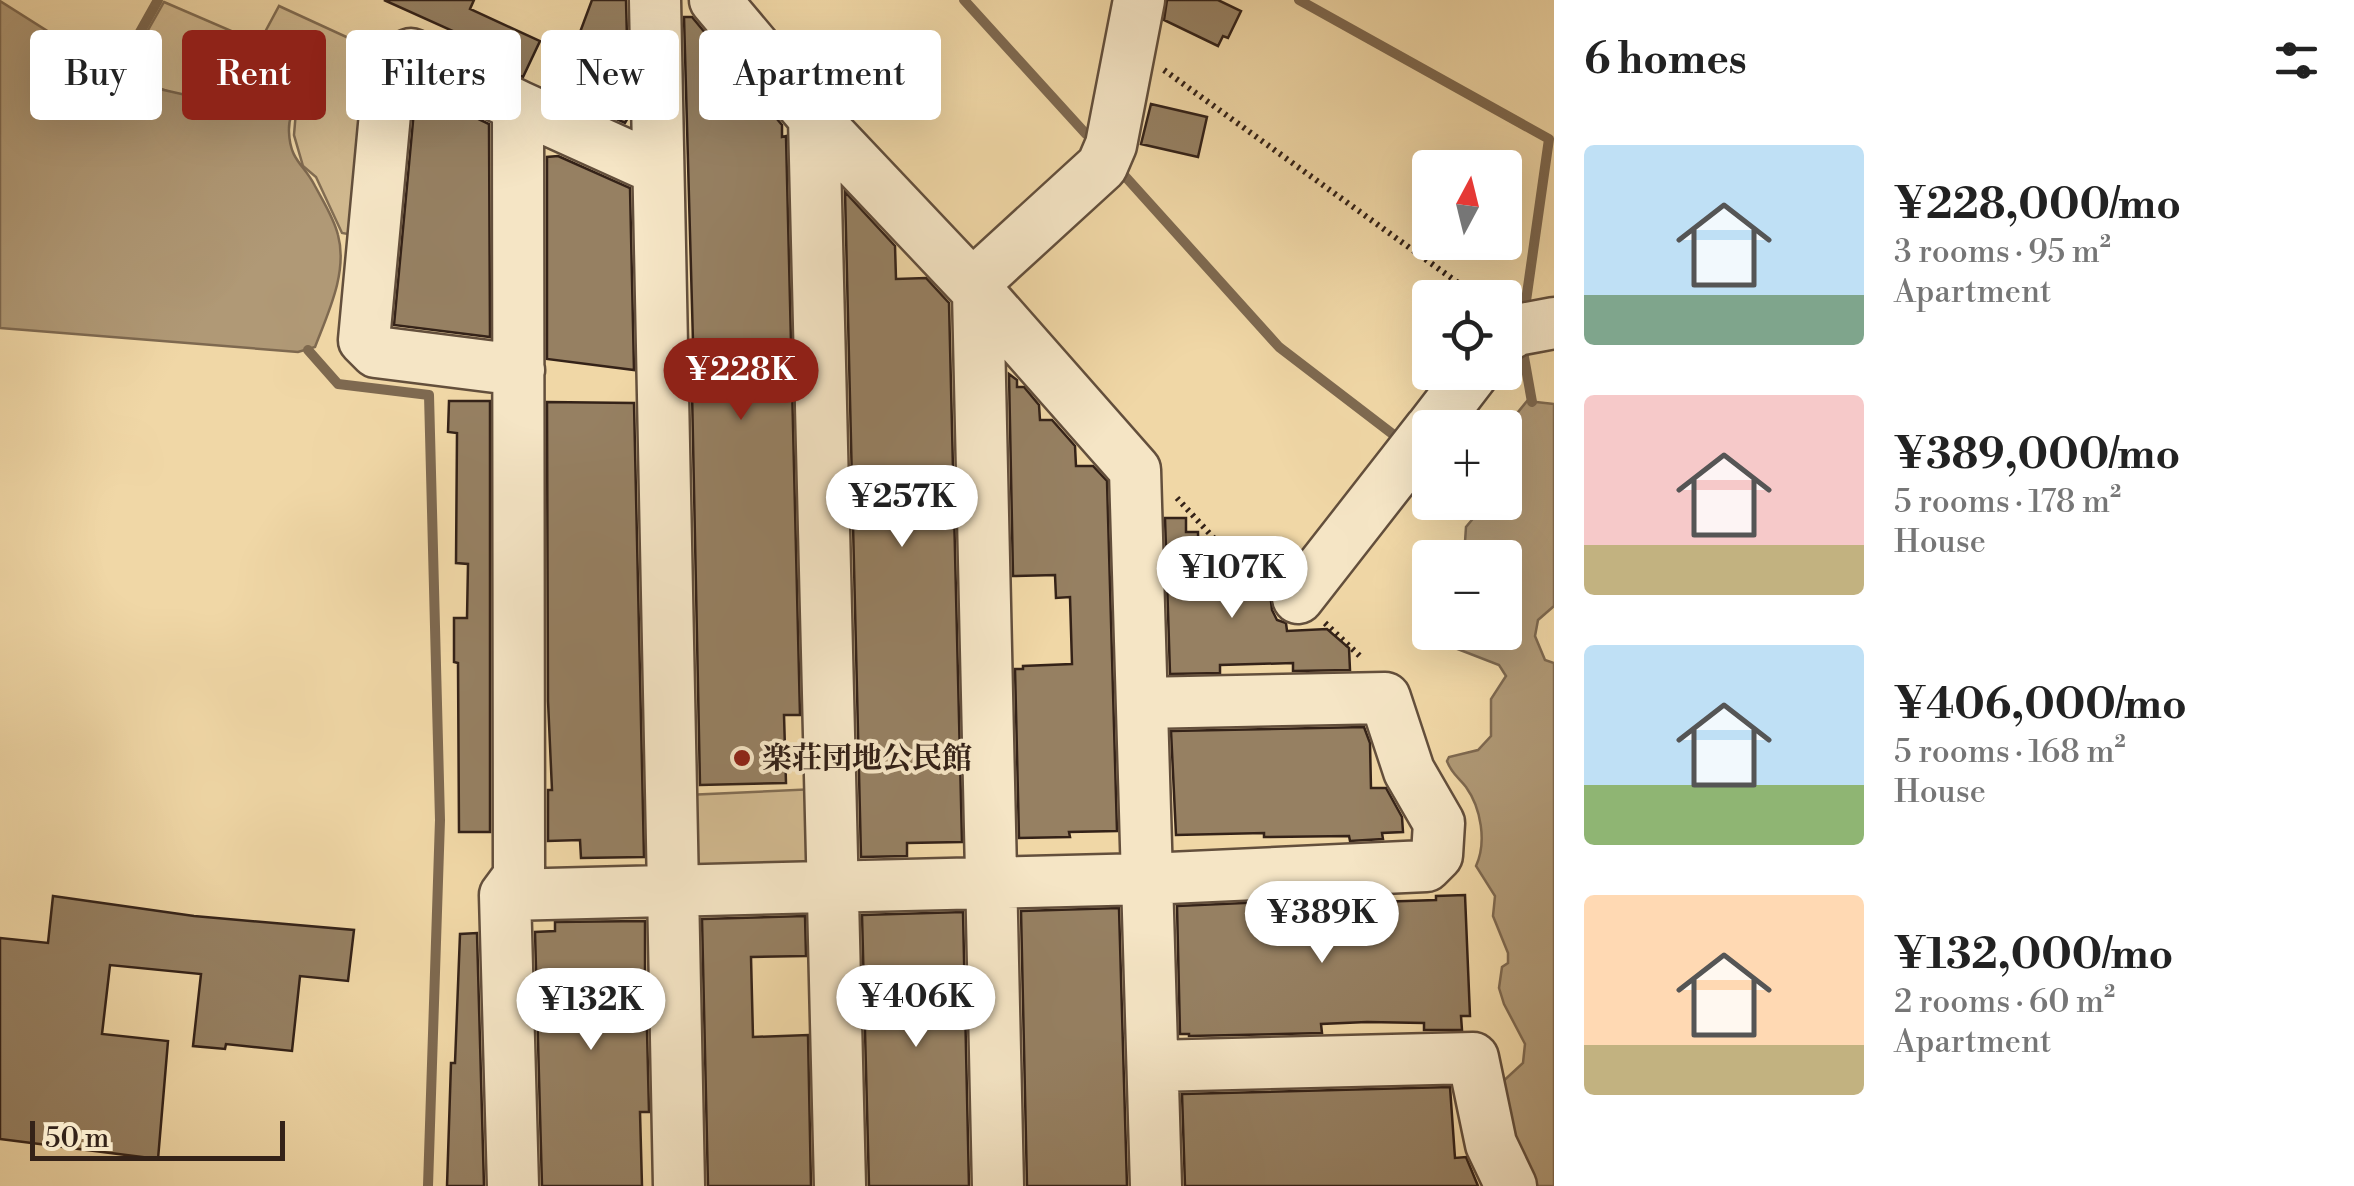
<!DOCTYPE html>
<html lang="en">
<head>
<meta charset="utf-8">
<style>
	:root { --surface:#fff; --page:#f2f2f2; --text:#222; --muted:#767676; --accent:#8f2418 }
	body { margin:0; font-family:"Libre Bodoni","Noto Serif JP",serif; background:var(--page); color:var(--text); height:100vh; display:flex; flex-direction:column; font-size:38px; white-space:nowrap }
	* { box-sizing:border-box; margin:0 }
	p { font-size:32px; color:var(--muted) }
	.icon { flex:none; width:55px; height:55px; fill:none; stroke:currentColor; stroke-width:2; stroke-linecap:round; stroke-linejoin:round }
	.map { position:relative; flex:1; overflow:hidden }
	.sheet { display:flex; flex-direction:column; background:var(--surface); width:800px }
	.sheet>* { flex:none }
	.top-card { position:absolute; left:30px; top:30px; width:950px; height:90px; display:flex; gap:20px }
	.needle { width:65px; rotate:7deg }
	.buttons { position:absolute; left:1412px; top:150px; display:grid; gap:20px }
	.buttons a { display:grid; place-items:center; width:110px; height:110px; border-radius:10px; background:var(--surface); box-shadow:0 10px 40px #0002; font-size:50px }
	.scale { position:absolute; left:30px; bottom:25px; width:255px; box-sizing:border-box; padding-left:10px; border:5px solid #342218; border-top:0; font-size:28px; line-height:35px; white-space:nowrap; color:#342218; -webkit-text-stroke:8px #f5e5c5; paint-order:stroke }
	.price { position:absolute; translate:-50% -85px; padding:0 22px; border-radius:35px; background:#fff; color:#222; font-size:32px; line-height:65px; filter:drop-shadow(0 2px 5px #0008) }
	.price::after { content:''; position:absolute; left:50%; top:60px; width:30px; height:22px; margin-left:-15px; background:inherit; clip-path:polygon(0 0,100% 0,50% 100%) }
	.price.current { background:var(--accent); color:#fff }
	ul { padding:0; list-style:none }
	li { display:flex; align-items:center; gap:30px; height:250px; padding:0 30px }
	li span { display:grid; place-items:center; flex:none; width:280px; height:200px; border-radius:10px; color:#555 }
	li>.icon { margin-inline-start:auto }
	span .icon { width:120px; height:120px; fill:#fffc; stroke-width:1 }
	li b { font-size:42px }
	h2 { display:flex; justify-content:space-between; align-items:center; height:120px; padding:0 30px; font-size:42px }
	.chip { padding:0 35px; border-radius:10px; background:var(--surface); box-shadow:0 10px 40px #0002; font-size:35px; line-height:90px }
	.chip.current { background:var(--accent); color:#fff }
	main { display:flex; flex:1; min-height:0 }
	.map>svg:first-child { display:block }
	.green { fill:#d0b88e; stroke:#826d53; stroke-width:2.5 }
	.water { fill:#b09976; stroke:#7e6950; stroke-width:2.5 }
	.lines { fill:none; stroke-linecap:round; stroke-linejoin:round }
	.stream { stroke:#7e6950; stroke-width:10 }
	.building { fill:#968062; stroke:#342218; stroke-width:2.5 }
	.minor-casing { stroke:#634f3c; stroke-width:55 }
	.path { stroke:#342218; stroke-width:6; stroke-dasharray:2.5 5; stroke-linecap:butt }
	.minor { stroke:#f5e5c5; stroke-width:50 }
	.poi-dot { fill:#8f2418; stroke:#f5e5c5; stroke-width:4 }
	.labels { text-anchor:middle; stroke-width:8; stroke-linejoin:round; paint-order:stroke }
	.poi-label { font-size:30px; font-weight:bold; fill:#342218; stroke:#f5e5c5; text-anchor:start }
</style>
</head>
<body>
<main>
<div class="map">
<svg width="1554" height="1186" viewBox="0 0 1554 1186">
	<rect width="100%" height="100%" fill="#f0d7a6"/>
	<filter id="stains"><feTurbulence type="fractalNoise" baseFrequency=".002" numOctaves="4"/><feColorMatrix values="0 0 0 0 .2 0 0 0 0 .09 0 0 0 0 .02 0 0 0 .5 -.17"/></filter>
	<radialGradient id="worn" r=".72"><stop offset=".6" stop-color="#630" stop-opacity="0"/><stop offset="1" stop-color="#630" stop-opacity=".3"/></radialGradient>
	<!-- green -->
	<path class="green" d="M164,2L245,37L265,32L279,6L377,51L359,236L342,233L316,177L303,166L294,135L296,111L308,98L309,91L299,80C285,97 278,108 255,111C222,104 145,94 127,67Z
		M816,789L808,864L697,869L687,795Z"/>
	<!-- water -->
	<path class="water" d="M0,1L106,68L127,73L131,81L146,86L266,113L288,101L300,84L306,91C302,108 288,107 289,132C290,161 304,164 315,186C323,201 334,218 338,235C348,272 328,313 315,347L298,352L0,328Z
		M1527,401L1554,404V606L1538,620L1535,636L1545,660L1554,663V1186H1527L1498,1086L1523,1063L1525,1044L1504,1004L1499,988L1502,967L1508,963V953L1493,916L1495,896L1476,866C1487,842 1481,808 1466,787C1459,778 1451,773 1447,761L1449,757L1478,750L1491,736V699L1506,676L1499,665L1455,648L1452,633L1505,632V558L1464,557L1466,527L1486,503L1505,502V428Z"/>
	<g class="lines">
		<!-- stream -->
		<path class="stream" d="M964,0L1086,134
			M1299,0L1549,139L1524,315
			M112,82L158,0
			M1123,174L1279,347L1403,442
			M1522,346L1532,402
			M308,350L338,384L429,395L440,820L428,1186"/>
	</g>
	<!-- building -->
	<path class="building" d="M384,0H474L470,9L540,41L523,77L459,46L464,36Z
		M592,0H626L629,116L625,123L578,102L601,51H573Z
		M1167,0H1218L1241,11L1228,38L1223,36L1218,46L1164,20Z
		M684,17H692L725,57V70H736L782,125V137L786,136L800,715H784L786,783L700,785L691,342H693Z
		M420,91L489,124L490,337L394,325L415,100H419Z
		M1151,104L1207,117L1198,157L1141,144Z
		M558,156L630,188L634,370L547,359V157Z
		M845,192L895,246L896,279L926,278L949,303L962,842L907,843V856L861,857Z
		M1009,374L1017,380V387H1024L1039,405L1040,420H1052L1075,446L1076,466H1093L1107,481L1117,831L1069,832L1070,837L1019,838L1015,669H1023V666L1072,664L1070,597L1056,598L1055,575L1013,576Z
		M449,401H490V832H459L458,663L454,662V618H467L468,564L456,563L457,433L448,432Z
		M547,402L634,403L644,857L581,858L580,840L548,841V790H552L548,701Z
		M1165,518H1186V532H1198L1199,582L1256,581V593L1270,592L1272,610L1277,620L1286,623L1287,631L1327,629L1349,648L1350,670L1293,671V663L1220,665V673L1170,674Z
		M1364,727L1370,743L1371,788H1386L1402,817L1403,832L1382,833L1383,839L1350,841L1349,836L1264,837V833L1176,835L1171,731Z
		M1465,895L1470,1016H1461L1462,1030H1424V1023L1367,1022L1321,1024L1322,1033L1189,1036V1034H1180L1177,906L1266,902V906L1335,904V899L1375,897L1376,902L1436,900V896Z
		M53,896L194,916L354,930L348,981L300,976L292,1051L226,1044L225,1049L193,1046L201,974L110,965L102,1034L168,1041L158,1159L0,1139V938L48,943Z
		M1119,908L1127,1186H1027L1021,911Z
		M963,912L969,1186H869L862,915Z
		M805,916L806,956L751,957L753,1037L808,1035L811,1186H708L702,919Z
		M645,921V978L632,979L634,1030H647L649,1112H640L642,1186H542L535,932L555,931V922Z
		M477,933L484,1186H447L451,1063H455L460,934Z
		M1450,1087L1455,1158L1466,1157L1478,1186H1185L1182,1094Z"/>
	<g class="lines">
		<!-- minor casing -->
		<g class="minor-casing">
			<path id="minor" d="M655,0L679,1186
				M715,0L814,118L972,285L1135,470L1156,1186
				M518,106L411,54L397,60L389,71L364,340L376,352L519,370
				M814,118L840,1186
				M972,285L1102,166L1111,145L1139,0
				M978,292L998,1186
				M1505,337L1517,330L1554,323
				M1431,428L1474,372
				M1298,598L1430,429
				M505,895L1147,879L1426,866L1437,855L1439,823L1409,771L1385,698L1142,703
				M1153,1066L1473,1058L1491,1144L1511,1186
				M513,1186L505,895L519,876L518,106L657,169"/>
		</g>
		<!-- path -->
		<path class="path" d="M1164,70L1479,298
			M1177,498L1221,546L1264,575
			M1325,623L1363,659"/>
		<!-- minor -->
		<use href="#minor" class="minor"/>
	</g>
	<!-- markers -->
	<circle class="poi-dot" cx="742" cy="758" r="10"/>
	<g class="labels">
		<!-- poi labels -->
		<g class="poi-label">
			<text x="762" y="768">楽荘団地公民館</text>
		</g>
	</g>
	<rect width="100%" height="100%" filter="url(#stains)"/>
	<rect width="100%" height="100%" fill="url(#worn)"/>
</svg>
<div class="buttons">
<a><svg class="needle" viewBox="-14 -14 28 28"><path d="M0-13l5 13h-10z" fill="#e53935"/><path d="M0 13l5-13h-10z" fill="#767676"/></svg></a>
<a><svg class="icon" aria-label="locate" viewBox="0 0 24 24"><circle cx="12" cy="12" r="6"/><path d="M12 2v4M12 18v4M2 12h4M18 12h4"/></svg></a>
<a>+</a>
<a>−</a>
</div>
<div class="scale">50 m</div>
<b class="price current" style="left:741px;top:423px">¥228K</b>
<b class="price" style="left:902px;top:550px">¥257K</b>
<b class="price" style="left:1232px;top:621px">¥107K</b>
<b class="price" style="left:1322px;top:966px">¥389K</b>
<b class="price" style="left:916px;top:1050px">¥406K</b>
<b class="price" style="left:591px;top:1053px">¥132K</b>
<div class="top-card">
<a class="chip">Buy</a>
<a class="chip current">Rent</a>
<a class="chip">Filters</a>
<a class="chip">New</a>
<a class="chip">Apartment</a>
</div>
</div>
<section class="sheet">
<h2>6 homes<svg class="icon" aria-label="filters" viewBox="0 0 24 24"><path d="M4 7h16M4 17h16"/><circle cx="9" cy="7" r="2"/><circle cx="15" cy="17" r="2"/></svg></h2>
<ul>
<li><span style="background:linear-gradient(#bfe0f5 75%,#7fa58c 0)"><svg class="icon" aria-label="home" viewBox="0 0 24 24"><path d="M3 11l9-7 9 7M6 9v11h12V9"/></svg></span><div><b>¥228,000/mo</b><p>3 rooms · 95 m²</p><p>Apartment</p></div></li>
<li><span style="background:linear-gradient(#f6c9c9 75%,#c2b280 0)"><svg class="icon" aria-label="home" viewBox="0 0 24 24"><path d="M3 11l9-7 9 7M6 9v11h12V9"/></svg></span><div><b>¥389,000/mo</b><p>5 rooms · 178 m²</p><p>House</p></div></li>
<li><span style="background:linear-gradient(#bfe0f5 70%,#8fb573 0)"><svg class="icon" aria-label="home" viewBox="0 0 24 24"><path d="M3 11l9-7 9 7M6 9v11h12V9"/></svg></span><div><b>¥406,000/mo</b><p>5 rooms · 168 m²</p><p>House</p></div></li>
<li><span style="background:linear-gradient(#ffd9b3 75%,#c2b280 0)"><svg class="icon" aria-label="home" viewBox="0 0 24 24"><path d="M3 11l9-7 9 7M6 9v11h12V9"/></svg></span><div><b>¥132,000/mo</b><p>2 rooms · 60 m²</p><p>Apartment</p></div></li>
</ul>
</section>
</main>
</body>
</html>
